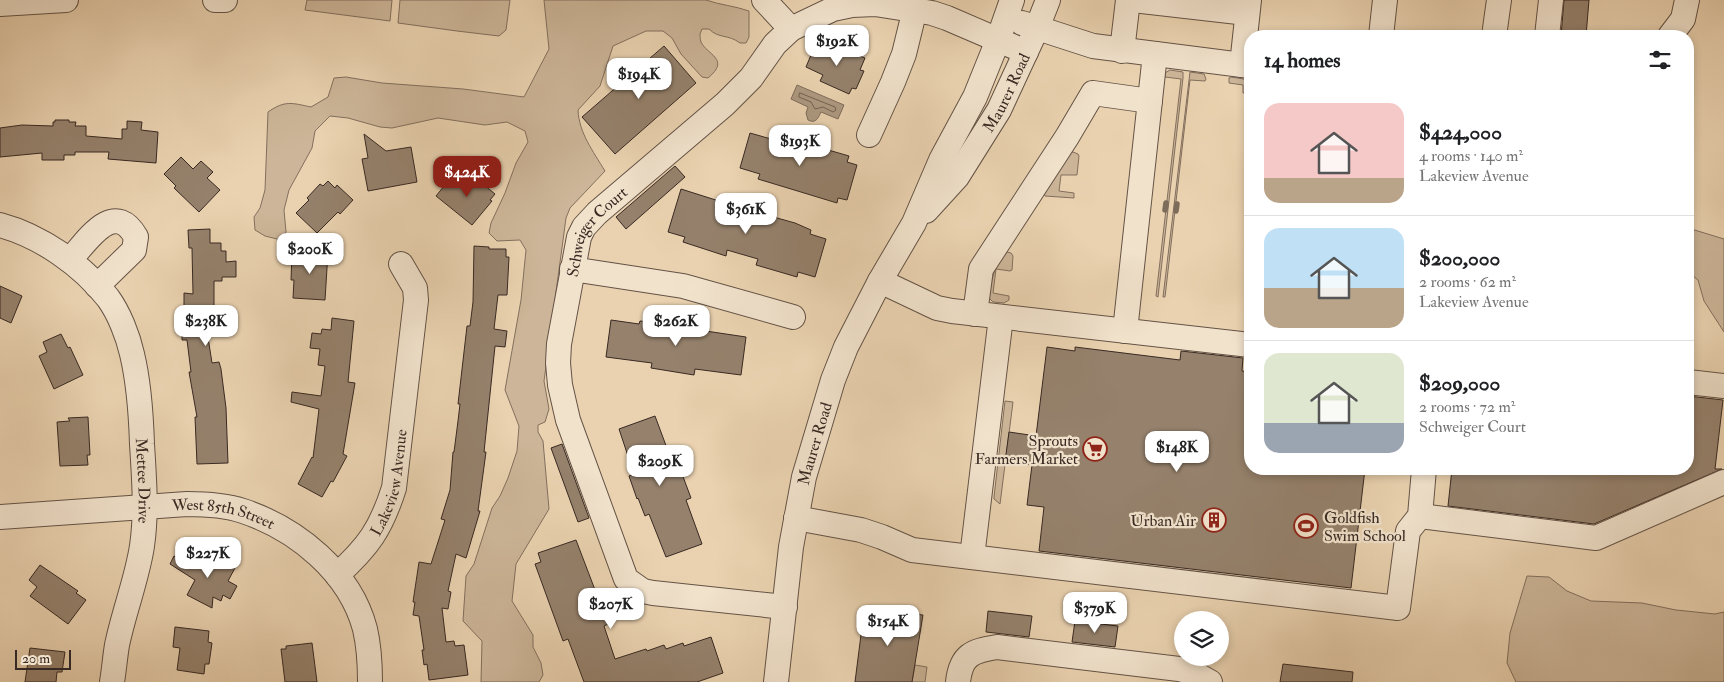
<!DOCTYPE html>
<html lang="en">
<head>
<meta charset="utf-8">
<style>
	:root { --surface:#fff; --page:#f6f6f6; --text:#202124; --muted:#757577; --line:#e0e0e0; --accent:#8f2418 }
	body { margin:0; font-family:"IM FELL Double Pica",serif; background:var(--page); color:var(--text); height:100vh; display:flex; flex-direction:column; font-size:19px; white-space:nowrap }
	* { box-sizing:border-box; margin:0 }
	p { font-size:16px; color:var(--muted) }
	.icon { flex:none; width:28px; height:28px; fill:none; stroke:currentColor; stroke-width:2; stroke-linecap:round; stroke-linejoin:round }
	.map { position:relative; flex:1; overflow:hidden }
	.drawer { position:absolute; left:1244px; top:30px; width:450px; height:445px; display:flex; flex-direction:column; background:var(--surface); border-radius:20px; box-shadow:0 2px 8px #0003 }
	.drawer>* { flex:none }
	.tools { position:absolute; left:1174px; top:611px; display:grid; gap:10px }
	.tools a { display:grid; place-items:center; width:55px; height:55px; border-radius:50%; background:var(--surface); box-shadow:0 2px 8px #0003; font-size:25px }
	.scale { position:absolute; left:15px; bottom:12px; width:56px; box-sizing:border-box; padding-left:5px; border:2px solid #382923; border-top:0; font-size:14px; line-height:18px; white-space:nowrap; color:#382923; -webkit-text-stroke:4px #f1e2cc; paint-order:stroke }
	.price { position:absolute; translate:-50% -42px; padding:0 11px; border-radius:10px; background:#fff; color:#222; font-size:16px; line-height:32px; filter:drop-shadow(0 1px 2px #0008) }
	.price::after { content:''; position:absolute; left:50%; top:30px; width:15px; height:11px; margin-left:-8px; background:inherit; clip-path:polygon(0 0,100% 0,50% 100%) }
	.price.selected { background:var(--accent); color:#fff }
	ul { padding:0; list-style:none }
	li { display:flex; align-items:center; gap:15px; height:125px; padding:0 20px }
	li+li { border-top:1px solid var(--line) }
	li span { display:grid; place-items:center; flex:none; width:140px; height:100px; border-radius:15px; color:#555 }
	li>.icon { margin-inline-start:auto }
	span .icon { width:60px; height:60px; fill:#fffc; stroke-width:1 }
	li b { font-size:21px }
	h2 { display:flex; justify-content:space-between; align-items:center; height:60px; padding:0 20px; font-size:21px }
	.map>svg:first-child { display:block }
	.green { fill:#ccb598; stroke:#826f5e }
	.water { fill:#ad9980; stroke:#7e6c5b }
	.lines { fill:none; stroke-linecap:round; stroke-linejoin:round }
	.shore { stroke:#726152; stroke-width:1 }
	.stream { stroke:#7e6c5b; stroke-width:5.5 }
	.building { fill:#95816c; stroke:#382923 }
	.minor-casing { stroke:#645346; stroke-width:26 }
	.minor { stroke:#f1e2cc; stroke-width:24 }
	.labels { text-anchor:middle; stroke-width:4.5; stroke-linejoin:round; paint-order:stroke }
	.street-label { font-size:16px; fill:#382923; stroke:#f1e2cc }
	.poi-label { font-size:16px; fill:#382923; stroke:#f1e2cc; text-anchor:end }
</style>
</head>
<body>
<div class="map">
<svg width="1724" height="682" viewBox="0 0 1724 682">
	<rect width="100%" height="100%" fill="#ead2b0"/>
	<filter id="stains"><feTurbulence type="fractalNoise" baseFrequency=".004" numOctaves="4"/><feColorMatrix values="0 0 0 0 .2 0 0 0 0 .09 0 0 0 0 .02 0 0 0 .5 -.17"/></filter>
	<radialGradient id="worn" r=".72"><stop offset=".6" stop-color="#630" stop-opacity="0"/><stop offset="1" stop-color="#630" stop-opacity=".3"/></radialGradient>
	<!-- green -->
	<path class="green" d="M307,0H392L390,21L305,10Z
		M400,0H510L506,30L499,36L457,31L398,23Z
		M544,0H706C720,5 735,6 749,11V37L746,43H740C728,34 719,39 709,29H702L700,34C700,36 700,39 701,42C707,55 731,59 708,78L702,77L681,54L672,38L663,31H646L613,46L600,86L578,110C579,133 593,151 605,171L570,208L566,218L544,381L549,409L545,422L538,425V432L543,441L549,509L516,564L512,601L533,635V647L541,663L543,675L539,682H481L482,641L463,621L466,576L474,564L492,508L500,496L508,478L517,451L519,426L505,390L521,300L526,250L520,240L497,241L489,233L491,223L505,193L516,163L528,142L525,131L507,122L485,125L438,118L392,128L380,127L348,118L330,116L315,131L312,148L289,190L284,210L286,232L281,240L265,236L255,230L254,217L260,208L265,190L268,112C285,100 292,103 311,107L328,97L334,78L346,77L382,83L463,89L524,97L549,49Z
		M1170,70L1183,72V78L1158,297L1156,296L1181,79L1165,77V73Z
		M1190,72L1204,74L1206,79L1205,81L1190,80L1165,297H1163Z
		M1231,77L1250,80V94L1243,93V85L1229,83V78Z
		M1073,152L1078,154L1079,156L1077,175H1061L1059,191L1074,193V198L1045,196L1044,193L1070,153Z
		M1688,228L1724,239V332L1704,301L1698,280L1688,272Z
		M1007,252L1011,253L1013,256L1012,270L1010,271L996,269L993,293L1009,296V300L1004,303L993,302L989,298C991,280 994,265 1007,252Z
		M1005,401L1013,402L1000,504L994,499V497Z
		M1527,576L1549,577L1567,591L1591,601L1642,603L1676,610L1715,614L1724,612V682H1516L1507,663L1510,633Z
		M915,665L927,667L925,682H912Z"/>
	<!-- water -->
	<path class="water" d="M797,85L844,105L838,119L821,112C818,118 816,124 808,120L806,113L808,107L791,99Z"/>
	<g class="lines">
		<!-- shore -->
		<path class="shore" d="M800,93L835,107L836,110L833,112L823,107L815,109L811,102L799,97Z"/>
		<!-- stream -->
		<path class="stream" d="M1165,210L1166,203
			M1176,211L1177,204"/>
	</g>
	<!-- building -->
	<path class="building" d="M1564,0H1589L1586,36H1561Z
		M816,43L828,49L830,44L865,58L860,70L864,71L856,89L852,88L849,94L820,81L823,75L806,67Z
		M664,46L696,83L615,154L582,117Z
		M55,120H69V122H76L75,126H86V136L122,139V129H127V121L142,122L141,130L158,132L156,163L108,159L109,152H75V155H64V160H42V153L0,157V128L22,125L53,126V122H55Z
		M750,133L771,139L773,134L849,156L847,162L857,165L847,200L838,198L837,203L814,196L758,179L760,174L740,168Z
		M364,134L386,151L411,147L417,182L368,191L362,159L368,158Z
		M181,157L193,169L201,161L213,172L207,178L220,190L199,212L174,188L176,186L164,174Z
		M675,166L685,177L626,229L616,217Z
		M472,175L495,194L490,200L492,201L472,225L436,196L449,180H455L460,184L463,179L467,182Z
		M328,181L335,188L337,185L353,200L340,214L338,212L317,233L296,213L309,200L307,198L320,184L323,186Z
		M681,189L741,208L740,212L769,220L770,216L795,223L811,230L810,234L826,239L815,277L798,272L797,277L756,265L758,259L727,250L726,256L683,242L685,237L668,232Z
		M210,229V243H221V251H226V262L236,261V277H222V281H214V331H207L212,363L219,362L221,369L226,408L228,463L197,464L195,417H197L189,372H191L187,340H182V314H184V293L193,294L192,248H189L188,230Z
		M474,246L489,247V249H506V257H509L507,295H498L494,329L507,331L505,347L495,346L484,452H486L478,511H480L466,558L456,554L448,591L451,592L448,609L442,608L446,642L454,641L455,646L464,645L468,675L429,680L427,664L424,665L422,650H424L419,616L413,615L415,602H413L419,562L431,564L445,520L441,519L450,490L453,452H454L458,421L460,404H458L467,326H470L473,302Z
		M306,250L328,252L325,300L293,298L294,280H291L292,253L305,254Z
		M0,286L22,296L11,323L0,318Z
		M332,318L354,321L348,382L355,383L343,454L347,456L333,482L331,481L322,497L298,484L312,457L313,458L319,409L291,402L292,392L321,396L325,366L318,365L320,349L310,348L312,333L321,334L322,329L331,330Z
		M658,318L700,325L699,330L746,337L741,375L695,369L694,375L651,368L652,363L606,357L611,320L639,324L640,321L657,323Z
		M61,334L68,348L70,347L83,375L54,389L39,356L47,352L43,342Z
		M1047,347L1075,351V347L1180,360L1181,351L1243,358L1242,371L1250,372V469H1365L1351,588L1039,551L1044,507L1027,505L1032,465L1005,462L1009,432L1036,436Z
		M1688,396L1723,400L1715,469H1722L1594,524L1448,506L1452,469H1688Z
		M655,416L671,459L676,457L685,482L691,498L686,500L702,544L666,557L649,514L645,516L638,498L637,499L629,476L634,474L619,429Z
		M88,417L90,455H87L88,465L60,466L57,422L70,421L68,418Z
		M562,444L589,518L578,522L551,448Z
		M576,540L608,624L604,626L615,659L646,649L647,651L664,645L666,649L683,643L684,646L711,637L723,673L697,682H584L568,639L563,641L535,564L541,562L538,553Z
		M210,553L236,566L228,581L237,586L230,599L223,595L221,601L213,597L212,608L187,595L195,580L170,564L174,556L202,569Z
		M40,565L78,591L76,593L86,600L68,624L30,596L37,587L29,580Z
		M867,609L923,615L912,682H855L863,619H866Z
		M988,611L1032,616L1029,637L986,632Z
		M1075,621L1118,626L1115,647L1072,642Z
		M175,627L209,631L208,642L212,643L209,664H205L204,674L177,670L180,648L173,647Z
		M312,643L317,682H285L281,649H286V646Z
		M30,648L65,652L62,672H57L56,682H25Z
		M1283,664L1353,672L1352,682H1280Z"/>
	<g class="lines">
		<!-- minor casing -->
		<g class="minor-casing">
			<g id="minor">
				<path d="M215,0H225"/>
				<path d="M764,0L791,29"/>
				<path d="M1133,0L1247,13"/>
				<path d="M0,4L66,0"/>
				<path d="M1022,23L1093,46L1250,66"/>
				<path d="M1381,36L1385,0"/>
				<path d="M1494,36L1499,0"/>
				<path d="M1547,36L1551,0"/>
				<path d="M1670,36L1683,19L1687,0"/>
				<path d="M1122,51L1128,0"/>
				<path d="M1242,65L1249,0"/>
				<path d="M869,135L893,82L904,54L915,9"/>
				<path id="s1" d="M926,211L957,177L999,110L1037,28L1048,0"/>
				<path id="s2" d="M0,225C41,236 82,265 108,298C119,313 128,336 132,354C139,383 141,413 142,444C144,478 147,511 142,546C137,579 124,611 117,645C115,657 114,670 112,682"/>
				<path d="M70,260C87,241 114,198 136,237L134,250L97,286"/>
				<path d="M572,269L683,286L793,317"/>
				<path d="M880,281L937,308L952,311L1250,345"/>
				<path d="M975,314L981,269L1067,137L1093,93L1150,101"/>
				<path d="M1125,331L1155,54"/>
				<path d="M1688,382L1724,386"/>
				<path d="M1420,516L1596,538L1724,482"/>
				<path id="s3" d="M0,517L187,504C205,504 225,505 243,511C297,529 350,572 365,629C369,646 370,664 370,682"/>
				<path d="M796,518L861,530L882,537L912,550L1398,608L1408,531L1420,516L1424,469"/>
				<path d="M972,557L1001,317"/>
				<path id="s4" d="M337,575C368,547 381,529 394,488L416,300L415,288L401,264"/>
				<path id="s5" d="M785,607L653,593L643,591L626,579L568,420L560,385L558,363L559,344L579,237L584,227L597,213L725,104L751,78L775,44L791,29L833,9L852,5L875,4L932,13L947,18L1026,52"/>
				<path id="s6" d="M776,682L791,547L804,477L833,380L846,347L880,281L914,223L941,160L975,97L998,40L1012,0"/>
				<path d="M958,682C961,655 972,651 997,647L1179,669L1194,673L1210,682"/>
			</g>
		</g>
		<!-- minor -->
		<use href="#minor" class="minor"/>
	</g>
	<!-- icons -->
	<defs>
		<g id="supermarket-ring" transform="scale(1.25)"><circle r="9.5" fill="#f1e2cc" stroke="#8f2418" stroke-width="1.5"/><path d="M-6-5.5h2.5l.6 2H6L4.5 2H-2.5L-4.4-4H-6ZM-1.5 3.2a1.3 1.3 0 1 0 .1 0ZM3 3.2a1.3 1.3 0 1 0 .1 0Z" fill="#8f2418"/></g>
		<g id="building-ring" transform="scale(1.25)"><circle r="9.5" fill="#f1e2cc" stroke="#8f2418" stroke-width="1.5"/><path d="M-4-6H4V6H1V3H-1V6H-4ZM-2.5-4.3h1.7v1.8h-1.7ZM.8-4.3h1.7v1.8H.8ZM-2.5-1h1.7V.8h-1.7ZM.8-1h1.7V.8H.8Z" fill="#8f2418"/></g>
		<g id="stadium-ring" transform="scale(1.25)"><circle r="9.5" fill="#f1e2cc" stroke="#8f2418" stroke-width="1.5"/><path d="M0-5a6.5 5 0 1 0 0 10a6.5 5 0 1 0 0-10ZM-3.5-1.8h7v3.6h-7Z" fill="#8f2418"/></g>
	</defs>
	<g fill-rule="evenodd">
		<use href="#supermarket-ring" x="1095" y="449"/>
		<use href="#building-ring" x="1214" y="520"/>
		<use href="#stadium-ring" x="1306" y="526"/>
	</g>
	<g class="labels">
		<!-- street labels -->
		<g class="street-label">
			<text dy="6" stroke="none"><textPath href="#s1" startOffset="144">Maurer Road</textPath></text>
			<text dy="6" stroke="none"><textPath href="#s5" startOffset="532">Schweiger Court</textPath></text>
			<text dy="6" stroke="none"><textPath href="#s6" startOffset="242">Maurer Road</textPath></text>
			<text dy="6" stroke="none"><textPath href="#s2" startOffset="321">Mettee Drive</textPath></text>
			<text dy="6" stroke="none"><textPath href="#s4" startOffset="110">Lakeview Avenue</textPath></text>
			<text dy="6" stroke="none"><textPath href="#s3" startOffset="225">West 85th Street</textPath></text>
		</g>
		<!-- poi labels -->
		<g class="poi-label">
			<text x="1078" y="446">Sprouts<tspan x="1078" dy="18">Farmers Market</tspan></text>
			<text x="1324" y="523" text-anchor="start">Goldfish<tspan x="1324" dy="18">Swim School</tspan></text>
			<text x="1196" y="526">Urban Air</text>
		</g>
	</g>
	<rect width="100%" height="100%" filter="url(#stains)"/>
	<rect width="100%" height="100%" fill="url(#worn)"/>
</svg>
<div class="tools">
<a><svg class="icon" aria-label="layers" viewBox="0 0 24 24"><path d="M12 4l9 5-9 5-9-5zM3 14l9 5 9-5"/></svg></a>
</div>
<div class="scale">20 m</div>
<b class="price" style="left:837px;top:67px">$192K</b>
<b class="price" style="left:639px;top:100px">$194K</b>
<b class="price" style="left:800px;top:167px">$193K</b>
<b class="price selected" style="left:467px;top:198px">$424K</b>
<b class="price" style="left:746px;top:235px">$361K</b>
<b class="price" style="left:310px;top:275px">$200K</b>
<b class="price" style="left:206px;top:347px">$238K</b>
<b class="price" style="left:676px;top:347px">$262K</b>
<b class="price" style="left:1177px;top:473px">$148K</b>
<b class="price" style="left:660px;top:487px">$209K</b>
<b class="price" style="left:208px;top:579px">$227K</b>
<b class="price" style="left:611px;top:630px">$207K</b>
<b class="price" style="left:1095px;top:634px">$379K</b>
<b class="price" style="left:888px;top:647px">$154K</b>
<section class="drawer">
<h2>14 homes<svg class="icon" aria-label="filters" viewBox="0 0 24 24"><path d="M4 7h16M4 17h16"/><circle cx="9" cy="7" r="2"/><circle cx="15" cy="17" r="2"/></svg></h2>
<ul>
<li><span style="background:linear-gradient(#f6c9c9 75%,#b9a48a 0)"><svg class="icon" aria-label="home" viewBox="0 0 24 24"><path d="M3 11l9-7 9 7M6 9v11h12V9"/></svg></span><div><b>$424,000</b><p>4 rooms · 140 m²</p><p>Lakeview Avenue</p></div></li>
<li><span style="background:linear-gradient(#bfe0f5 60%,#b9a48a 0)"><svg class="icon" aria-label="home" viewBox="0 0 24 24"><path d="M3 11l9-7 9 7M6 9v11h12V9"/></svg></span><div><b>$200,000</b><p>2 rooms · 62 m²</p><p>Lakeview Avenue</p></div></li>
<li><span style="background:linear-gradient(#dfe7d0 70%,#9aa5b1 0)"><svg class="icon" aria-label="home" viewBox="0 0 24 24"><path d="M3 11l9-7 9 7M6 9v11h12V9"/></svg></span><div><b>$209,000</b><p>2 rooms · 72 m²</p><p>Schweiger Court</p></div></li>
</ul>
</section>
</div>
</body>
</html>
